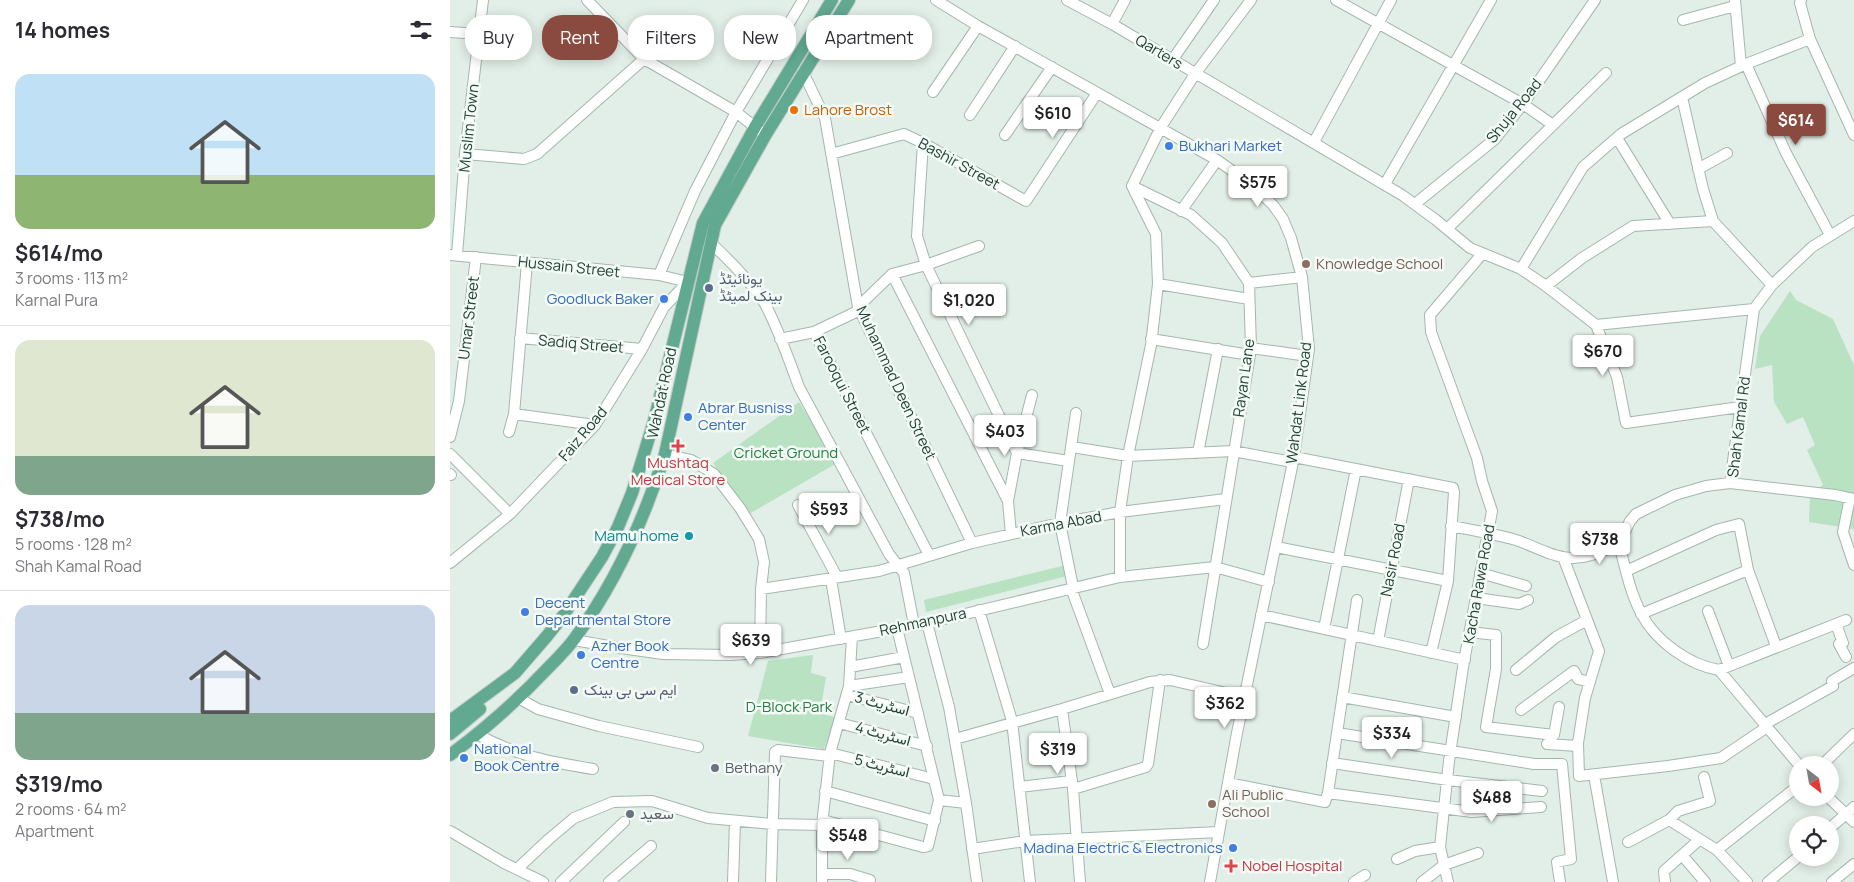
<!DOCTYPE html>
<html lang="en">
<head>
<meta charset="utf-8">
<style>
	:root { --surface:#fff; --page:#f2f2f3; --text:#2b2b33; --muted:#7c7c81; --line:#e1e1e2; --accent:#8a4a40 }
	body { margin:0; font-family:Manrope,Vazirmatn,sans-serif; background:var(--page); color:var(--text); height:100vh; display:flex; flex-direction:column; font-size:19px; white-space:nowrap }
	* { box-sizing:border-box; margin:0 }
	p { font-size:16px; color:var(--muted) }
	.icon { flex:none; width:28px; height:28px; fill:none; stroke:currentColor; stroke-width:2; stroke-linecap:round; stroke-linejoin:round }
	.map { position:relative; flex:1; overflow:hidden }
	.details { display:flex; flex-direction:column; background:var(--surface); width:450px }
	.details>* { flex:none }
	.top-card { position:absolute; left:15px; top:15px; width:475px; height:45px; display:flex; gap:10px }
	.needle { width:32px; rotate:149deg }
	.tools { position:absolute; left:1339px; top:756px; display:grid; gap:10px }
	.tools a { display:grid; place-items:center; width:50px; height:50px; border-radius:50%; background:var(--surface); box-shadow:0 2px 12px #0003; font-size:25px }
	.price { position:absolute; translate:-50% -42px; padding:0 11px; border-radius:5px; background:#fff; color:#222; font-size:16px; line-height:32px; filter:drop-shadow(0 1px 2px #0008) }
	.price::after { content:''; position:absolute; left:50%; top:30px; width:15px; height:11px; margin-left:-8px; background:inherit; clip-path:polygon(0 0,100% 0,50% 100%) }
	.price.on { background:var(--accent); color:#fff }
	ul { padding:0; list-style:none }
	li { display:grid; align-content:center; gap:10px; height:265px; padding:0 15px }
	li+li { border-top:1px solid var(--line) }
	li span { display:grid; place-items:center; height:155px; border-radius:15px; color:#555 }
	li>.icon { margin-inline-start:auto }
	span .icon { width:90px; height:90px; fill:#fffc; stroke-width:1 }
	li b { font-size:21px }
	h2 { display:flex; justify-content:space-between; align-items:center; height:60px; padding:0 15px; font-size:21px }
	.tag { padding:0 18px; border-radius:20px; background:var(--surface); box-shadow:0 2px 12px #0003; font-size:18px; line-height:45px }
	.tag.on { background:var(--accent); color:#fff }
	main { display:flex; flex:1; min-height:0 }
	.map>svg:first-child { display:block }
	.green { fill:#b9e2c2 }
	.lines { fill:none; stroke-linecap:round; stroke-linejoin:round }
	.minor-casing { stroke:#a4b7af; stroke-width:12 }
	.major-casing { stroke:#c1cac7; stroke-width:14 }
	.minor { stroke:#fff; stroke-width:10 }
	.major { stroke:#62a992; stroke-width:12 }
	.food-dot { fill:#e8710a; stroke:#f4faf6; stroke-width:2 }
	.shop-dot { fill:#3f7fe0; stroke:#f4faf6; stroke-width:2 }
	.education-dot { fill:#8d6e63; stroke:#f4faf6; stroke-width:2 }
	.service-dot { fill:#5c6f8a; stroke:#f4faf6; stroke-width:2 }
	.health-dot { fill:#e0444e; stroke:#f4faf6; stroke-width:2 }
	.culture-dot { fill:#0f9aa8; stroke:#f4faf6; stroke-width:2 }
	.worship-dot { fill:#6b7280; stroke:#f4faf6; stroke-width:2 }
	.labels { text-anchor:middle; stroke-width:5; stroke-linejoin:round; paint-order:stroke }
	.street-label { font-size:15px; fill:#204237; stroke:#f4faf6 }
	.food-label { font-size:15px; fill:#c56008; stroke:#f4faf6; text-anchor:start }
	.shop-label { font-size:15px; fill:#366cbe; stroke:#f4faf6; text-anchor:start }
	.education-label { font-size:15px; fill:#785e54; stroke:#f4faf6; text-anchor:start }
	.service-label { font-size:15px; fill:#4e5e75; stroke:#f4faf6; text-anchor:start }
	.park-label { font-size:15px; fill:#257d42; stroke:#f4faf6 }
	.health-label { font-size:15px; fill:#be3a42; stroke:#f4faf6 }
	.culture-label { font-size:15px; fill:#0d838f; stroke:#f4faf6; text-anchor:end }
	.worship-label { font-size:15px; fill:#5b616d; stroke:#f4faf6; text-anchor:start }
</style>
</head>
<body>
<main>
<section class="details">
<h2>14 homes<svg class="icon" aria-label="filters" viewBox="0 0 24 24"><path d="M4 7h16M4 17h16"/><circle cx="9" cy="7" r="2"/><circle cx="15" cy="17" r="2"/></svg></h2>
<ul>
<li><span style="background:linear-gradient(#bfe0f5 65%,#8fb573 0)"><svg class="icon" aria-label="home" viewBox="0 0 24 24"><path d="M3 11l9-7 9 7M6 9v11h12V9"/></svg></span><div><b>$614/mo</b><p>3 rooms · 113 m²</p><p>Karnal Pura</p></div></li>
<li><span style="background:linear-gradient(#dfe7d0 75%,#7fa58c 0)"><svg class="icon" aria-label="home" viewBox="0 0 24 24"><path d="M3 11l9-7 9 7M6 9v11h12V9"/></svg></span><div><b>$738/mo</b><p>5 rooms · 128 m²</p><p>Shah Kamal Road</p></div></li>
<li><span style="background:linear-gradient(#c9d6e8 70%,#7fa58c 0)"><svg class="icon" aria-label="home" viewBox="0 0 24 24"><path d="M3 11l9-7 9 7M6 9v11h12V9"/></svg></span><div><b>$319/mo</b><p>2 rooms · 64 m²</p><p>Apartment</p></div></li>
</ul>
</section>
<div class="map">
<svg width="1404" height="882" viewBox="0 0 1404 882">
	<rect width="100%" height="100%" fill="#e2eee8"/>
	<!-- green -->
	<path class="green" d="M1340,291L1346,300L1383,319L1404,365V529L1359,522L1360,494L1373,485L1357,450L1365,445L1353,417L1337,424L1324,402L1322,365L1305,369L1310,336Z
		M349,402L387,463L299,514L263,463Z
		M616,565L617,576L476,612L474,600Z
		M363,655L361,673L376,677L370,713L387,718L374,749L298,736L318,661Z"/>
	<g class="lines">
		<!-- minor casing -->
		<g class="minor-casing">
			<path id="minor" d="M137,0L194,59L286,112L310,131
				M486,0L528,26L767,160L802,185L823,205L833,219L841,238L852,277L859,349L844,457L787,733L760,882
				M617,0L662,24L952,195L986,220L1020,248L1071,269L1096,286L1146,325L1304,309
				M886,0L1073,104L1103,125
				M1285,0L1291,66
				M1351,0L1350,3L1360,39L1404,135
				M1233,20L1285,6
				M662,24L675,0
				M0,32L29,34
				M723,59L764,0
				M1296,64L1336,153L1380,235
				M353,72L375,118L408,307L522,543
				M483,92L528,26
				M1232,97L1253,189L1263,221L1322,285
				M520,115L565,46
				M555,135L602,67
				M1167,138L1220,224
				M864,142L941,0
				M473,143L467,236L476,265L567,453L558,501
				M15,154L74,159L87,154L194,59
				M381,154L454,134L473,143L576,201L647,93
				M1248,169L1277,153
				M935,184L1041,0
				M682,186L741,215L772,243L799,283L801,348L753,644
				M965,204L1045,139L1073,104L1145,0
				M731,211L767,160
				M997,229L1156,73
				M261,243C278,259 303,284 315,304C329,330 339,360 349,387L439,554L454,573L464,625
				M0,255L209,275L238,282
				M7,255L15,154L33,0
				M1071,269L1133,167L1171,134L1255,83L1296,64L1360,39
				M442,274L558,501L561,534
				M209,275L245,191L286,112L353,0
				M799,283L852,277
				M708,284L799,299
				M1096,286L1132,258L1183,226L1263,221
				M1146,325L1167,377L1176,423L1290,407
				M70,338L192,349
				M330,339L364,332
				M701,339L800,355
				M801,348L858,356
				M582,395L567,453L619,461
				M64,414L145,425
				M59,432L64,414L77,263
				M0,437L9,401L26,257
				M622,447L678,456L783,451L842,462
				M748,453L768,349
				M0,454L60,514
				M215,454L241,460L264,474L290,508L309,539L314,562L311,589L310,653
				M844,457L1003,488L1004,492L998,581L981,653
				M0,474L1,475
				M1280,483L1304,309L1322,285L1362,247L1404,221
				M1400,498L1393,532L1404,565
				M348,505L387,577
				M1001,526C1023,530 1045,534 1066,540C1084,546 1102,557 1121,558C1138,559 1153,550 1169,544L1180,521L1186,514L1225,495L1256,486L1280,483L1385,495L1404,499
				M1169,544C1175,567 1180,592 1191,613C1205,641 1239,665 1269,670L1396,620
				M826,547L998,581
				M479,555L364,332L408,311V307L442,274L476,265L529,246
				M1113,557L1149,651L1135,698L1128,743L1129,776L1218,766L1271,758L1317,727
				M0,563L60,514L145,425L192,349L214,307L238,282
				M1176,571L1266,530L1289,524L1298,570L1326,646
				M1030,573L1076,586
				M670,577V512L678,456L701,345L708,284L706,234L682,186L711,127L745,74L801,0
				M381,579L391,639
				M623,587L610,523L626,413
				M621,588L660,694
				M311,589L429,571L522,543L610,523L670,512L776,499
				M1026,598L1069,604L1078,600
				M529,610L562,721L580,882
				M1258,611L1279,666
				M1191,614L1298,570
				M811,615L1015,660
				M477,623L499,707L516,803L527,882
				M1386,624L1393,643L1389,644L1396,657
				M874,629L906,469
				M1020,632L1046,635V669L1036,727L1104,735L1109,707
				M124,640L164,647L213,654L280,655L310,653L477,623L670,577L765,567L819,582
				M928,641L959,479
				M400,667L454,657
				M1066,670L1106,637L1137,620
				M1269,670L1349,765
				M399,686L459,677
				M397,695L468,713
				M892,697L1006,717
				M70,699L88,709L149,726L248,747
				M612,709L623,789L630,882
				M1071,710L1124,671L1128,679L1140,682
				M389,723L477,746
				M1315,724L1383,686L1382,681L1404,668
				M887,733L1084,764H1112L1121,859L1107,862L1110,882
				M27,734C66,756 100,762 143,769
				M505,739L612,709L700,682L720,680L794,697
				M1097,744L1128,746
				M380,753L484,779
				M882,763L998,780L1092,791
				M1372,765L1404,734
				M1144,775L1163,882
				M778,783L875,802L878,793L1022,812L1091,807
				M569,787L621,781
				M623,789L696,767L698,764L710,680
				M375,791L485,821
				M878,793L907,600
				M1379,798L1404,822
				M489,800L516,803
				M373,820L473,847L478,846L489,800L447,628
				M1219,820L1228,811L1260,801L1254,777
				M1380,828L1404,807
				M0,831L54,863L93,882
				M1178,842L1219,820L1267,850L1297,882
				M522,849L575,841L769,832
				M1267,850L1348,786
				M1232,855L1255,882
				M947,859L965,851L990,847
				M67,869L99,839L124,818L163,802L202,801L258,818L322,824L372,825
				M372,874H400L420,880
				M111,882L174,822
				M159,882L201,846
				M283,882L285,821
				M321,882L325,752L328,750L379,756
				M372,882V825L380,753L399,686L402,637
				M904,882L915,875
				M972,882L994,865L1028,853
				M998,882L990,847L999,761L1013,667L1042,511L1032,481L1027,458L981,332L980,315L1032,254
				M1215,882L1214,871L1249,840
				M1318,882L1348,857
				M1382,882L1404,864"/>
		</g>
		<!-- major casing -->
		<g class="major-casing">
			<path id="major" d="M0,721L65,673L97,636L113,616L152,557L168,527L182,493L204,421L253,223L305,127L382,0
				M0,734L30,709
				M0,755C35,729 67,701 97,669C107,659 117,649 125,638C166,582 194,520 215,454L265,225L316,134L399,0"/>
		</g>
		<!-- minor -->
		<use href="#minor" class="minor"/>
		<!-- major -->
		<use href="#major" class="major"/>
	</g>
	<!-- markers -->
	<circle class="food-dot" cx="344" cy="110" r="5"/>
	<g class="shop-dot">
		<circle cx="719" cy="146" r="5"/>
		<circle cx="214" cy="299" r="5"/>
		<circle cx="238" cy="417" r="5"/>
		<circle cx="75" cy="612" r="5"/>
		<circle cx="131" cy="655" r="5"/>
		<circle cx="14" cy="758" r="5"/>
		<circle cx="783" cy="848" r="5"/>
	</g>
	<g class="education-dot">
		<circle cx="856" cy="264" r="5"/>
		<circle cx="762" cy="804" r="5"/>
	</g>
	<g class="service-dot">
		<circle cx="259" cy="288" r="5"/>
		<circle cx="124" cy="690" r="5"/>
	</g>
	<g class="health-dot">
		<path d="M225.5 438.5h5v5h5v5h-5v5h-5v-5h-5v-5h5z"/>
		<path d="M778.5 858.5h5v5h5v5h-5v5h-5v-5h-5v-5h5z"/>
	</g>
	<circle class="culture-dot" cx="239" cy="536" r="5"/>
	<g class="worship-dot">
		<circle cx="265" cy="768" r="5"/>
		<circle cx="180" cy="814" r="5"/>
	</g>
	<g class="labels">
		<!-- street labels -->
		<g class="street-label">
			<text transform="translate(709 52) rotate(31)" y="5">Qarters</text>
			<text transform="translate(1064 111) rotate(-51)" y="5">Shuja Road</text>
			<text transform="translate(19 128) rotate(-84)" y="5">Muslim Town</text>
			<text transform="translate(509 164) rotate(29)" y="5">Bashir Street</text>
			<text transform="translate(119 267) rotate(6)" y="5">Hussain Street</text>
			<text transform="translate(19 318) rotate(-83)" y="5">Umar Street</text>
			<text transform="translate(131 344) rotate(5)" y="5">Sadiq Street</text>
			<text transform="translate(794 378) rotate(-82)" y="5">Rayan Lane</text>
			<text transform="translate(446 383) rotate(65)" y="5">Muhammad Deen Street</text>
			<text transform="translate(392 385) rotate(63)" y="5">Farooqui Street</text>
			<text transform="translate(212 393) rotate(-78)" y="5">Wahdat Road</text>
			<text transform="translate(849 403) rotate(-83)" y="5">Wahdat Link Road</text>
			<text transform="translate(1289 427) rotate(-83)" y="5">Shah Kamal Rd</text>
			<text transform="translate(133 434) rotate(-50)" y="5">Faiz Road</text>
			<text transform="translate(611 524) rotate(-11)" y="5">Karma Abad</text>
			<text transform="translate(943 560) rotate(-79)" y="5">Nasir Road</text>
			<text transform="translate(1029 584) rotate(-80)" y="5">Kacha Rawa Road</text>
			<text transform="translate(473 622) rotate(-12)" y="5">Rehmanpura</text>
			<text transform="translate(432 704) rotate(15)" y="5">اسٹریٹ 3</text>
			<text transform="translate(433 734) rotate(15)" y="5">اسٹریٹ 4</text>
			<text transform="translate(432 766) rotate(14)" y="5">اسٹریٹ 5</text>
		</g>
		<!-- food labels -->
		<g class="food-label">
			<text x="354" y="115">Lahore Brost</text>
		</g>
		<!-- shop labels -->
		<g class="shop-label">
			<text x="729" y="151">Bukhari Market</text>
			<text x="204" y="304" text-anchor="end">Goodluck Baker</text>
			<text x="248" y="413">Abrar Busniss<tspan x="248" dy="17">Center</tspan></text>
			<text x="85" y="608">Decent<tspan x="85" dy="17">Departmental Store</tspan></text>
			<text x="141" y="651">Azher Book<tspan x="141" dy="17">Centre</tspan></text>
			<text x="24" y="754">National<tspan x="24" dy="17">Book Centre</tspan></text>
			<text x="773" y="853" text-anchor="end">Madina Electric &amp; Electronics</text>
		</g>
		<!-- education labels -->
		<g class="education-label">
			<text x="866" y="269">Knowledge School</text>
			<text x="772" y="800">Ali Public<tspan x="772" dy="17">School</tspan></text>
		</g>
		<!-- service labels -->
		<g class="service-label">
			<text x="269" y="284">یونائیٹڈ<tspan x="269" dy="17">بینک لمیٹڈ</tspan></text>
			<text x="134" y="695">ایم سی بی بینک</text>
		</g>
		<!-- park labels -->
		<g class="park-label">
			<text x="336" y="458">Cricket Ground</text>
			<text x="339" y="712">D-Block Park</text>
		</g>
		<!-- health labels -->
		<g class="health-label">
			<text x="228" y="468">Mushtaq<tspan x="228" dy="17">Medical Store</tspan></text>
			<text x="792" y="871" text-anchor="start">Nobel Hospital</text>
		</g>
		<!-- culture labels -->
		<g class="culture-label">
			<text x="229" y="541">Mamu home</text>
		</g>
		<!-- worship labels -->
		<g class="worship-label">
			<text x="275" y="773">Bethany</text>
			<text x="190" y="819">سعید</text>
		</g>
	</g>
</svg>
<div class="tools">
<a><svg class="needle" viewBox="-14 -14 28 28"><path d="M0-13l5 13h-10z" fill="#e53935"/><path d="M0 13l5-13h-10z" fill="#7c7c81"/></svg></a>
<a><svg class="icon" aria-label="locate" viewBox="0 0 24 24"><circle cx="12" cy="12" r="6"/><path d="M12 2v4M12 18v4M2 12h4M18 12h4"/></svg></a>
</div>
<b class="price" style="left:603px;top:139px">$610</b>
<b class="price on" style="left:1346px;top:146px">$614</b>
<b class="price" style="left:808px;top:208px">$575</b>
<b class="price" style="left:519px;top:326px">$1,020</b>
<b class="price" style="left:1153px;top:377px">$670</b>
<b class="price" style="left:555px;top:457px">$403</b>
<b class="price" style="left:379px;top:535px">$593</b>
<b class="price" style="left:1150px;top:565px">$738</b>
<b class="price" style="left:301px;top:666px">$639</b>
<b class="price" style="left:775px;top:729px">$362</b>
<b class="price" style="left:942px;top:759px">$334</b>
<b class="price" style="left:608px;top:775px">$319</b>
<b class="price" style="left:1042px;top:823px">$488</b>
<b class="price" style="left:398px;top:861px">$548</b>
<div class="top-card">
<a class="tag">Buy</a>
<a class="tag on">Rent</a>
<a class="tag">Filters</a>
<a class="tag">New</a>
<a class="tag">Apartment</a>
</div>
</div>
</main>
</body>
</html>
